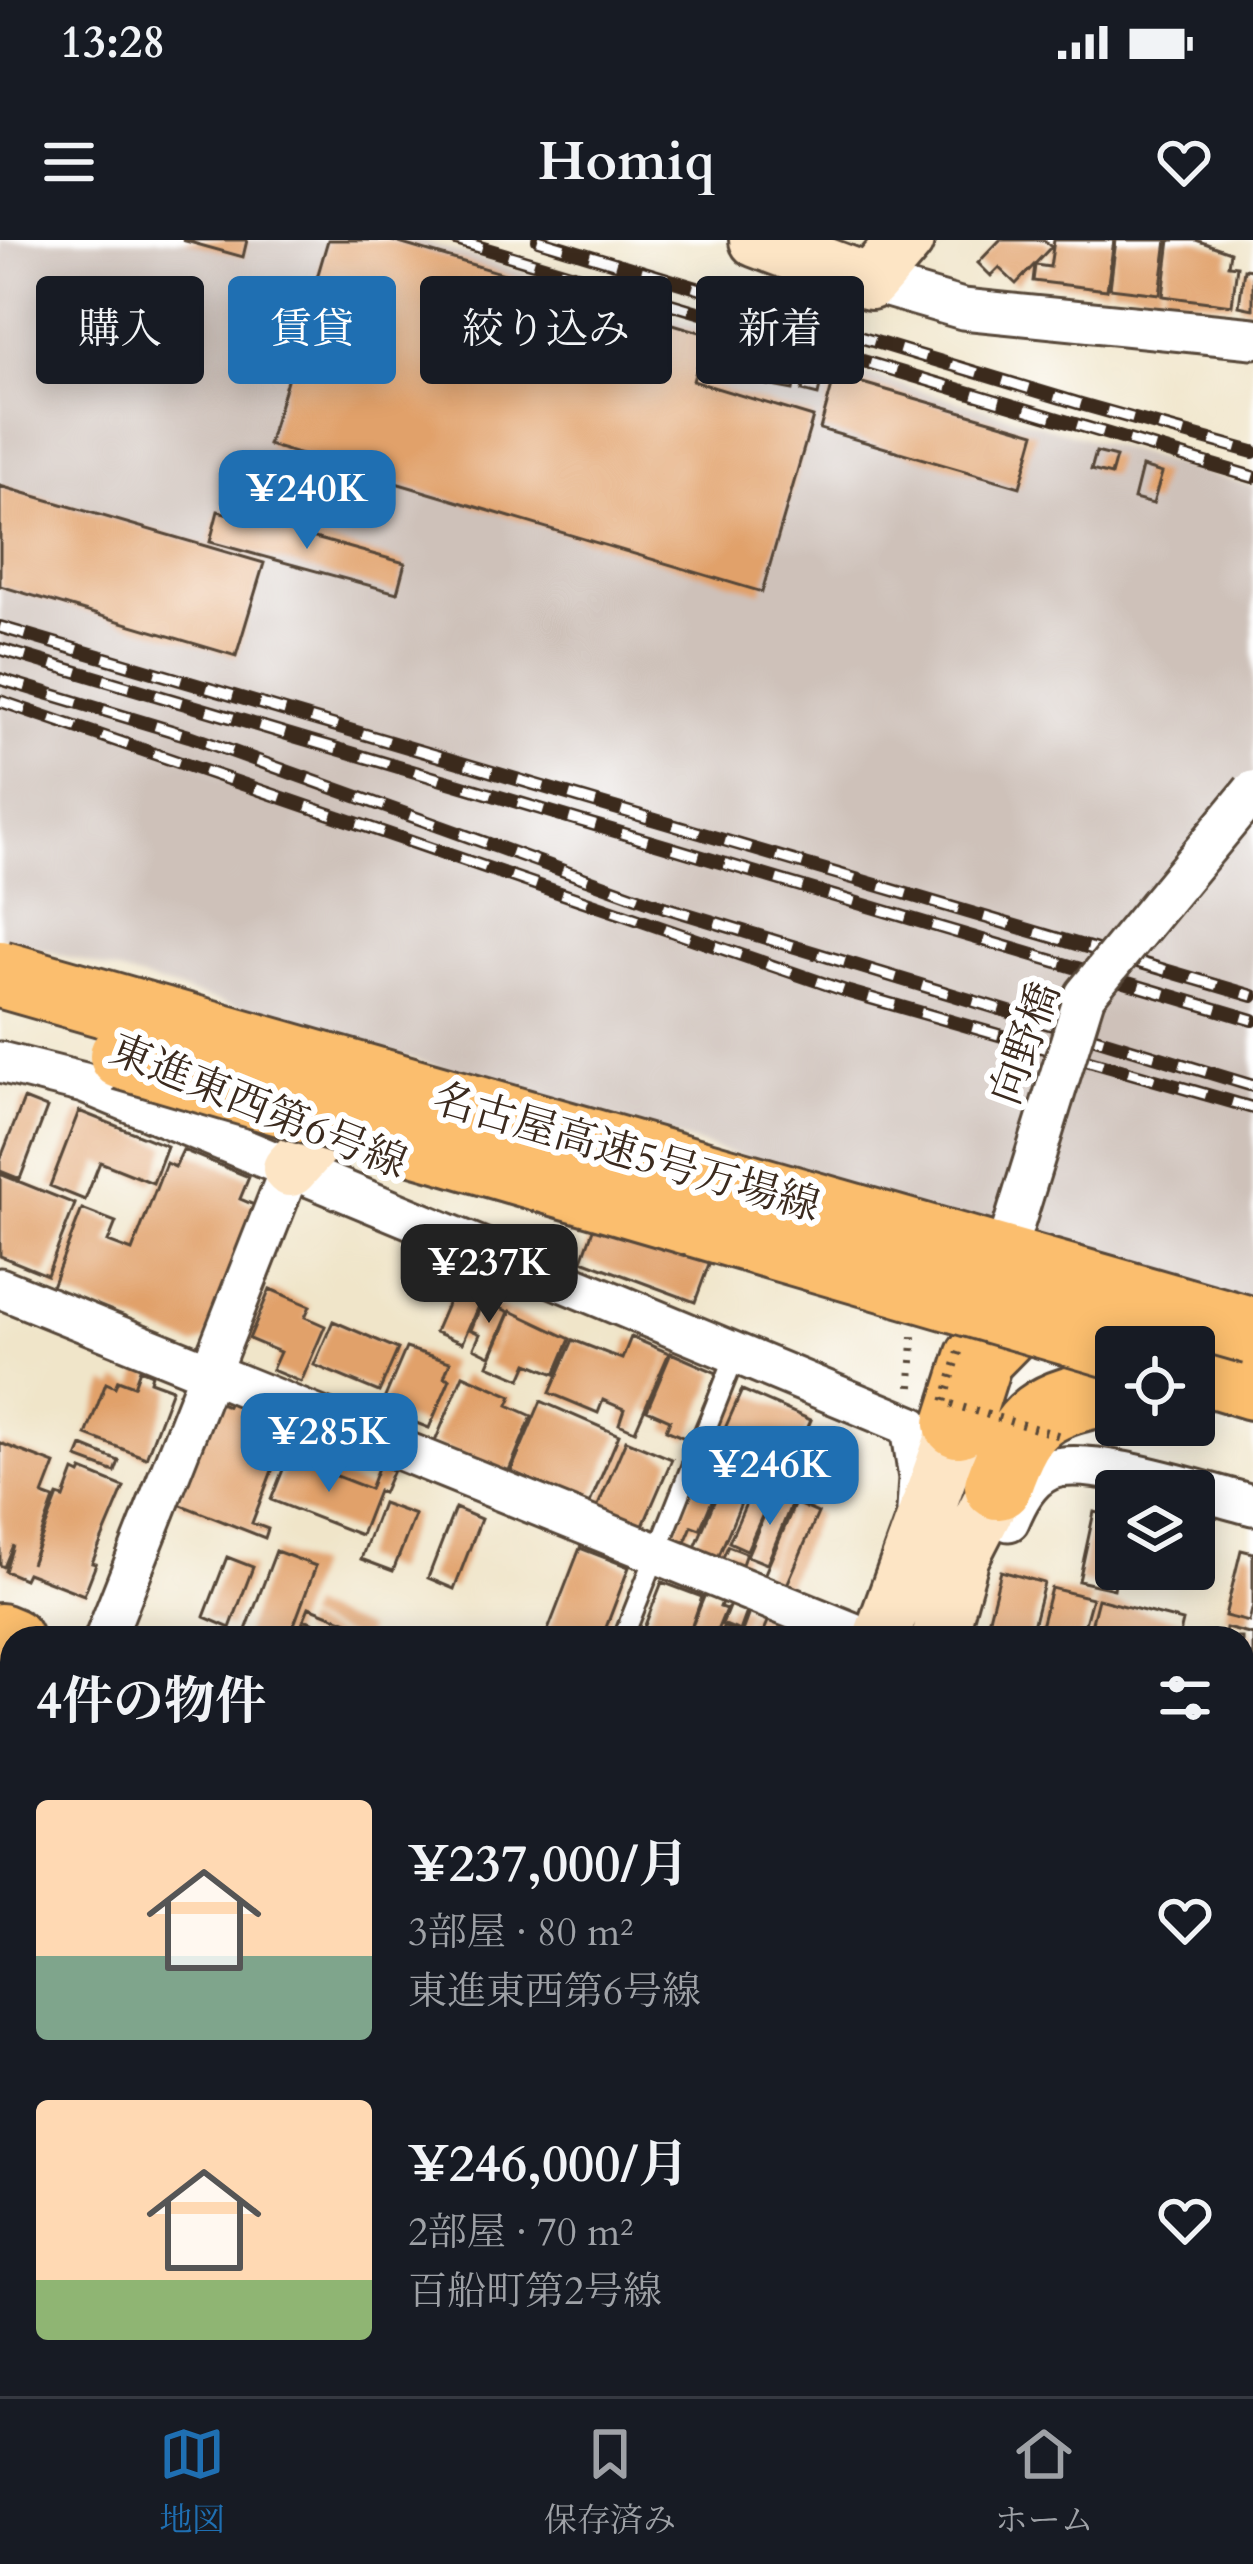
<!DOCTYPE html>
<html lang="ja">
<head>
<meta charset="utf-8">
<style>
	:root { --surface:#171b24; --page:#20242c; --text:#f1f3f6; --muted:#9ea1a6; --line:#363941; --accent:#1f6fb2 }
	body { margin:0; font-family:Cardo,"Noto Serif JP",serif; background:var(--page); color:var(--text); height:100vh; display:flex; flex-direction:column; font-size:45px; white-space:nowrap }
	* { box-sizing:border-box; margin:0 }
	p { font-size:39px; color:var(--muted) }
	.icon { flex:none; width:66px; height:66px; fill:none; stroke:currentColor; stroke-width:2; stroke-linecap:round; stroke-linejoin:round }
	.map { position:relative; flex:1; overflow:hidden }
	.drawer { position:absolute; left:0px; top:1386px; width:1254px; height:771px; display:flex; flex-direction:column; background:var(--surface); border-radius:36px 36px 0 0; box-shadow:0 6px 30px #0003 }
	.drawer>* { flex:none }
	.hud { position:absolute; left:36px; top:36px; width:1182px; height:108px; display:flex; gap:24px }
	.controls { position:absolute; left:1095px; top:1086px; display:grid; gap:24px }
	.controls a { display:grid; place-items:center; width:120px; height:120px; border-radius:12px; background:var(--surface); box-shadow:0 6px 30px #0003; font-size:60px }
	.price { position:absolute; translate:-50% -102px; padding:0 27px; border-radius:24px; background:var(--accent); color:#fff; font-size:39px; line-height:78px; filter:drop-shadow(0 3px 6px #0008) }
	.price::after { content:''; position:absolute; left:50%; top:72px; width:36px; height:27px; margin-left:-18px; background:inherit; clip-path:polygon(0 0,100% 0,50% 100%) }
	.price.selected { background:#222; color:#fff }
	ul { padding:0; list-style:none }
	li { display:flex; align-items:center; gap:36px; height:300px; padding:0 36px }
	li span { display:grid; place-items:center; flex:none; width:336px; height:240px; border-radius:12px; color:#555 }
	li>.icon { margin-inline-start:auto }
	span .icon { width:144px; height:144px; fill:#fffc; stroke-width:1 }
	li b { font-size:51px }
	h2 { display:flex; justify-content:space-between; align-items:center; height:144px; padding:0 36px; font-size:51px }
	.pill { padding:0 42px; border-radius:12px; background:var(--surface); box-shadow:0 6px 30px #0003; font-size:42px; line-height:108px }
	.pill.selected { background:var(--accent); color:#fff }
	.status { display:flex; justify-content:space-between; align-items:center; height:84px; padding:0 60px; background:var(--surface); direction:ltr }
	.status svg { height:33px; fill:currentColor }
	header { display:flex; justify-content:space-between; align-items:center; height:156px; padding:0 36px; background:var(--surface); font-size:54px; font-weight:700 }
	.tab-bar { display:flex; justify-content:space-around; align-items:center; height:168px; border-top:3px solid var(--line); background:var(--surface); font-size:33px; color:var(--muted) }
	.tab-bar a { display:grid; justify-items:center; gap:6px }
	.tab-bar .selected { color:var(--accent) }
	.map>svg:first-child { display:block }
	.built { fill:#f0d5bc }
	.industrial { fill:#cec1b9 }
	.building { fill:#e1a16a }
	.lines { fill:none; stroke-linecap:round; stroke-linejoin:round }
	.lane-casing { stroke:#564638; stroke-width:24 }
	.street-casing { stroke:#564638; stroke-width:45 }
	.secondary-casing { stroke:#564638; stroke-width:60 }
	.primary-casing { stroke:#564638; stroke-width:66 }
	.highway-casing { stroke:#564638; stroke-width:72 }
	.path { stroke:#564638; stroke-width:8; stroke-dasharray:3 9; stroke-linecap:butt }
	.lane { stroke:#fff; stroke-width:18 }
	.street { stroke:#fff; stroke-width:39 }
	.secondary { stroke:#fde5c5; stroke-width:54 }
	.primary { stroke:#fbbe6e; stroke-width:60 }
	.highway { stroke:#fbbe6e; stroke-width:66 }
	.rail-casing { stroke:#3b2a1e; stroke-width:14 }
	.rail { stroke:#fff; stroke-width:9; stroke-dasharray:27; stroke-linecap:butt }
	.street-bridge-casing { stroke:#564638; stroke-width:45; stroke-linecap:butt }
	.highway-bridge-casing { stroke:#564638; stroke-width:72; stroke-linecap:butt }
	.path-bridge { stroke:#564638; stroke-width:8; stroke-dasharray:3 9; stroke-linecap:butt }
	.street-bridge { stroke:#fff; stroke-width:39 }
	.highway-bridge { stroke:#fbbe6e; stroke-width:66 }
	.labels { text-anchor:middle; stroke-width:12; stroke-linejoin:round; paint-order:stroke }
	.street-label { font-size:42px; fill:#3b2a1e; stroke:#fff }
</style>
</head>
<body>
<div class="status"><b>13:28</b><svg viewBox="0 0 49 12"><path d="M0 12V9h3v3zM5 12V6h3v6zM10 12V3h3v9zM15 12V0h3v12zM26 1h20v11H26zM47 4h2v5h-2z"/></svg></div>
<header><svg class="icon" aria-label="menu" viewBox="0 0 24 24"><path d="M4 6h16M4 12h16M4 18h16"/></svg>Homiq<svg class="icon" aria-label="heart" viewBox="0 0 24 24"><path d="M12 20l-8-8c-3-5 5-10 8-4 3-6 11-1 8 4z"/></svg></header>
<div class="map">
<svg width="1253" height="2156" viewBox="0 0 1253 2156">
	<rect width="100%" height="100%" fill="#fff"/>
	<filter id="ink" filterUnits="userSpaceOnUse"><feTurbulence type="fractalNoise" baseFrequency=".00833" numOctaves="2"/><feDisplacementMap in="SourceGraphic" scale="24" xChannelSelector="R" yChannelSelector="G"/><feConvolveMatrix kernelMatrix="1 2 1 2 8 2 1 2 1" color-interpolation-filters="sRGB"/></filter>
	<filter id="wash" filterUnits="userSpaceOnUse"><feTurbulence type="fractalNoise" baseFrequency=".004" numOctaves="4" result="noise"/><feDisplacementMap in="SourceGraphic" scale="48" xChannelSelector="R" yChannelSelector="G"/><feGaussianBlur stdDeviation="2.7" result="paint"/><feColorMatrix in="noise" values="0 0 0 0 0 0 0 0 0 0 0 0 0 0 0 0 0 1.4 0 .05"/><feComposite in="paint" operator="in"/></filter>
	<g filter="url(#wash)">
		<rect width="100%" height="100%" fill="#f0e5c9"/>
		<!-- built -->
		<path class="built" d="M0,1533L12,1538V1907L0,1939Z"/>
		<!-- industrial -->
		<path class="industrial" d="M0,0H419L696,86L1253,246V1068L0,697Z"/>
		<g id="blocks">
			<!-- building -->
			<path class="building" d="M182,0H247L243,17Z
				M328,0H389L707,94L693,141L813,177L762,352L268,205Z
				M1000,0H1044L1051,7L1016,44L999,28L991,36L978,23Z
				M1054,0H1114L1107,50L1033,41L1035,25L1050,27Z
				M1116,0H1167L1160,54L1110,48Z
				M1170,0H1196L1230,12L1228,25L1237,26L1232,65L1163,56Z
				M1244,29L1253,30V69L1239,66Z
				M772,119L798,123L793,150L767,145Z
				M805,134L822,137L818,155L802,151Z
				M835,135L1035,193L1020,247L820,189Z
				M1096,212L1116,217L1111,235L1091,230Z
				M1142,227L1162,233L1153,264L1134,259Z
				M0,246L264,323L236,416L0,346Z
				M218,271L405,323L397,353L210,302Z
				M24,859L47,868L20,939L0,931V920Z
				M79,871L167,906L153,943L100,922L85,960L50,946Z
				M183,910L249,937L240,959L259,967L206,1100L195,1106L51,1049L82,969L116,982L108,1002L132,1011L166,923L175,927Z
				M0,934L75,964L47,1035L0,1016Z
				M600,970L713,1013L695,1062L582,1020Z
				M454,1048L481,1059L462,1103L435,1092Z
				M270,1049L310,1066L305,1077L325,1086L301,1142L272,1130L280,1112L249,1099Z
				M483,1060L509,1072L490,1116L474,1108L480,1094L471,1090Z
				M511,1071L570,1099L555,1134L528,1123L521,1139L488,1125Z
				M333,1081L398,1109L379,1152L314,1125Z
				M631,1097L669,1113L635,1191L619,1184L624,1169L603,1160L598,1173L550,1153L573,1100L622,1119Z
				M406,1108L450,1122L444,1137L450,1139L429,1188L380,1169Z
				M671,1113L717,1133L689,1200L666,1190L670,1180L647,1170Z
				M140,1129L152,1134L150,1141L172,1149L146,1218L86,1195L106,1143L115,1147L118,1140L134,1146Z
				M463,1135L512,1156L508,1165L532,1176L507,1235L434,1204Z
				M742,1150L811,1180L788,1232L719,1202Z
				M231,1157L291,1181L252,1283L268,1289L265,1298L176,1263L215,1161L227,1166Z
				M541,1161L619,1195L589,1265L511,1231Z
				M626,1200L672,1219L642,1288L597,1268Z
				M0,1203L55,1224L43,1255L54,1259L31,1324L58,1256L64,1258L74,1231L80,1234L82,1230L124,1247L92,1323L96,1324L84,1355L27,1333L24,1339L5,1331L13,1305L4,1327L0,1325Z
				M82,1206L119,1221L115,1232L77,1218Z
				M288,1217L370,1249L379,1225L393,1230L383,1253L378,1251L361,1295L271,1260Z
				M703,1226L723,1235L700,1289L692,1286L683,1307L671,1301Z
				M729,1226L752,1237L717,1320L694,1310Z
				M774,1252L793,1260L767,1324L747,1316Z
				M748,1259L766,1267L747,1310L729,1302Z
				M382,1263L415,1275L393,1331L361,1319Z
				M795,1263L818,1273L786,1347L763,1338Z
				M455,1268L481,1279L454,1349L428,1338Z
				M1094,1272L1116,1277V1329H1141L1138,1342L1116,1337L1114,1349L1079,1341Z
				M728,1306L746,1313L740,1330L721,1322Z
				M580,1308L629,1327L602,1398H545Z
				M1241,1310L1253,1313V1365L1249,1382L1225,1376Z
				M276,1311L316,1326L289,1398H243Z
				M227,1317L253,1327L230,1388L204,1377Z
				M1001,1331L1044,1343L1030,1398H984Z
				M662,1342L702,1357L690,1391L706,1352L723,1359L720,1367L726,1369L714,1398H655L642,1393Z
				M1051,1348L1092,1358L1081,1398H1038Z
				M1098,1359L1183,1381L1179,1398H1088Z
				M731,1362L748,1369L740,1391L722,1384Z
				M309,1367L368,1390L365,1398H353L304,1379Z
				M750,1370L770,1377L761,1398H719L723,1387L741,1394Z
				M303,1382L343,1398H313L299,1393Z
				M1226,1388L1253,1395V1476L1242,1473V1398H1224Z
				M0,1699L12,1703V1870L8,1868L0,1890Z
				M1253,2014V2045L1242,2057V2020L1245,2023Z
				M238,2145H331L320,2156H227Z
				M429,2145H500L506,2151L501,2156H418Z
				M773,2145H863L870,2152L867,2156H778L770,2148Z
				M1139,2145H1232L1244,2156H1150Z"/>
		</g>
	</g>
	<g filter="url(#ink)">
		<use href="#blocks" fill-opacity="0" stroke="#564638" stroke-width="3"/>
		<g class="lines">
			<!-- lane casing -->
			<g class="lane-casing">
				<path id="lane" d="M623,1398L735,1116
					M164,2156L176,2145"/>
			</g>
			<!-- street casing -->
			<g class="street-casing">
				<path id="street" d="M870,42L963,69L1253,98
					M0,822L84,843L911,1186L919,1238L917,1270
					M0,1048L866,1398
					M1009,1281C1017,1262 1028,1239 1049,1230C1089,1214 1207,1254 1253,1265
					M105,1398L290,929
					M1242,1493L1253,1496
					M1242,1715L1253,1711
					M1242,2079L1253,2089"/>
			</g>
			<!-- secondary casing -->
			<g class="secondary-casing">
				<path id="secondary" d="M757,0L870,42L906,0
					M290,929L320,896L358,873L374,877
					M881,1398L958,1184
					M939,1398L962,1316L998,1246"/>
			</g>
			<!-- primary casing -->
			<g class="primary-casing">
				<path id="primary" d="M0,1394L12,1399
					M0,1465L12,1469
					M1242,1875L1253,1879
					M1242,1939L1253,1943"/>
			</g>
			<!-- highway casing -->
			<g class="highway-casing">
				<path id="highway" d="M1194,1128L1253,1146
					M958,1184L979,1118L1034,1062L1061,1055
					M998,1246C1024,1172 1042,1165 1116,1150"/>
			</g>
			<!-- path -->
			<path class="path" d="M911,1147L913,1096
				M600,2145L610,2156
				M365,2156L377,2145
				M567,2156L578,2145"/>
			<!-- lane -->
			<use href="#lane" class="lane"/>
			<!-- street -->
			<use href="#street" class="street"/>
			<!-- secondary -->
			<use href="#secondary" class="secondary"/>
			<!-- primary -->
			<use href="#primary" class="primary"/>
			<!-- highway -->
			<use href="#highway" class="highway"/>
			<!-- rail casing -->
			<g class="rail-casing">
				<path id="rail" d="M456,0L1253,237
					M538,0L1081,164L1253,212
					M0,387L1253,756
					M0,409L1253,780
					M0,439L189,496L664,667L1253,846
					M0,461L849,752L1253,868"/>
			</g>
			<!-- rail -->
			<use href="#rail" class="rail"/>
			<!-- street-bridge casing -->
			<g class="street-bridge-casing">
				<path id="street-bridge" d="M998,1036L1085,755L1253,551"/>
			</g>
			<!-- highway-bridge casing -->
			<g class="highway-bridge-casing">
				<path id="highway-bridge" d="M0,734L1253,1091
					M123,816L1121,1107"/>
			</g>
			<!-- path-bridge -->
			<path class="path-bridge" d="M959,1112L944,1162L1064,1197"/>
			<!-- street-bridge -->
			<use href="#street-bridge" class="street-bridge"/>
			<!-- highway-bridge -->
			<use href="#highway-bridge" class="highway-bridge"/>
		</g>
	</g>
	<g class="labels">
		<!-- street labels -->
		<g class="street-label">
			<text transform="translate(1024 803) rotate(-70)" y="15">向野橋</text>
			<text transform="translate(259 865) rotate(22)" y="15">東進東西第6号線</text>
			<text transform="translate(627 911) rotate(16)" y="15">名古屋高速5号万場線</text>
		</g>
	</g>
</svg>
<div class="controls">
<a><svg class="icon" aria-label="locate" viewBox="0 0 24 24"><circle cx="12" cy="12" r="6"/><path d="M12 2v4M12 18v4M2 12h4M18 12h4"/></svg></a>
<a><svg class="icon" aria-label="layers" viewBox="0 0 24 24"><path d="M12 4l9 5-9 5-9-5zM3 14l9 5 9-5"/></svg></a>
</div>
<b class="price" style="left:307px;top:312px">¥240K</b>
<b class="price selected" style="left:489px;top:1086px">¥237K</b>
<b class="price" style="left:329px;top:1255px">¥285K</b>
<b class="price" style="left:770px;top:1288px">¥246K</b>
<div class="hud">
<a class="pill">購入</a>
<a class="pill selected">賃貸</a>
<a class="pill">絞り込み</a>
<a class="pill">新着</a>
</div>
<section class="drawer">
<h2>4件の物件<svg class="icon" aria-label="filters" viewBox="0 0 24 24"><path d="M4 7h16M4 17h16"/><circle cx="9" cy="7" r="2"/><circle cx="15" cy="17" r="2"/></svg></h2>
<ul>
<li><span style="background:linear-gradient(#ffd9b3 65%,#7fa58c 0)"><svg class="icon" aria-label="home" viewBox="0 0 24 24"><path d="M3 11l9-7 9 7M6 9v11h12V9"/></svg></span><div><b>¥237,000/月</b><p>3部屋 · 80 m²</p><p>東進東西第6号線</p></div><svg class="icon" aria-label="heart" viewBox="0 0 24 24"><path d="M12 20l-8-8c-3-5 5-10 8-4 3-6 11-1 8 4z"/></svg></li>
<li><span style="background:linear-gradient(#ffd9b3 75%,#8fb573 0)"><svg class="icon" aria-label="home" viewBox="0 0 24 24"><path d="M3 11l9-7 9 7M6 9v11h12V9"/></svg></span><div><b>¥246,000/月</b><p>2部屋 · 70 m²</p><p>百船町第2号線</p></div><svg class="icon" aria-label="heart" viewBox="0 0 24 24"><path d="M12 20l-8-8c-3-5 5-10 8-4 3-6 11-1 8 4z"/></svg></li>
</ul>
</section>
</div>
<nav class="tab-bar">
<a class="selected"><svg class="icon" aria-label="map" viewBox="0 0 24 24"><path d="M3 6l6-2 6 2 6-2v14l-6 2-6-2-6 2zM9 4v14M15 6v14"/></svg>地図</a>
<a><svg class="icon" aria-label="saved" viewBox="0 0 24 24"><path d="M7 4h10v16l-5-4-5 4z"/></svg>保存済み</a>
<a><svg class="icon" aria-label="home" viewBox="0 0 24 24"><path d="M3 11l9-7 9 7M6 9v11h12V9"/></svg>ホーム</a>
</nav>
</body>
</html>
